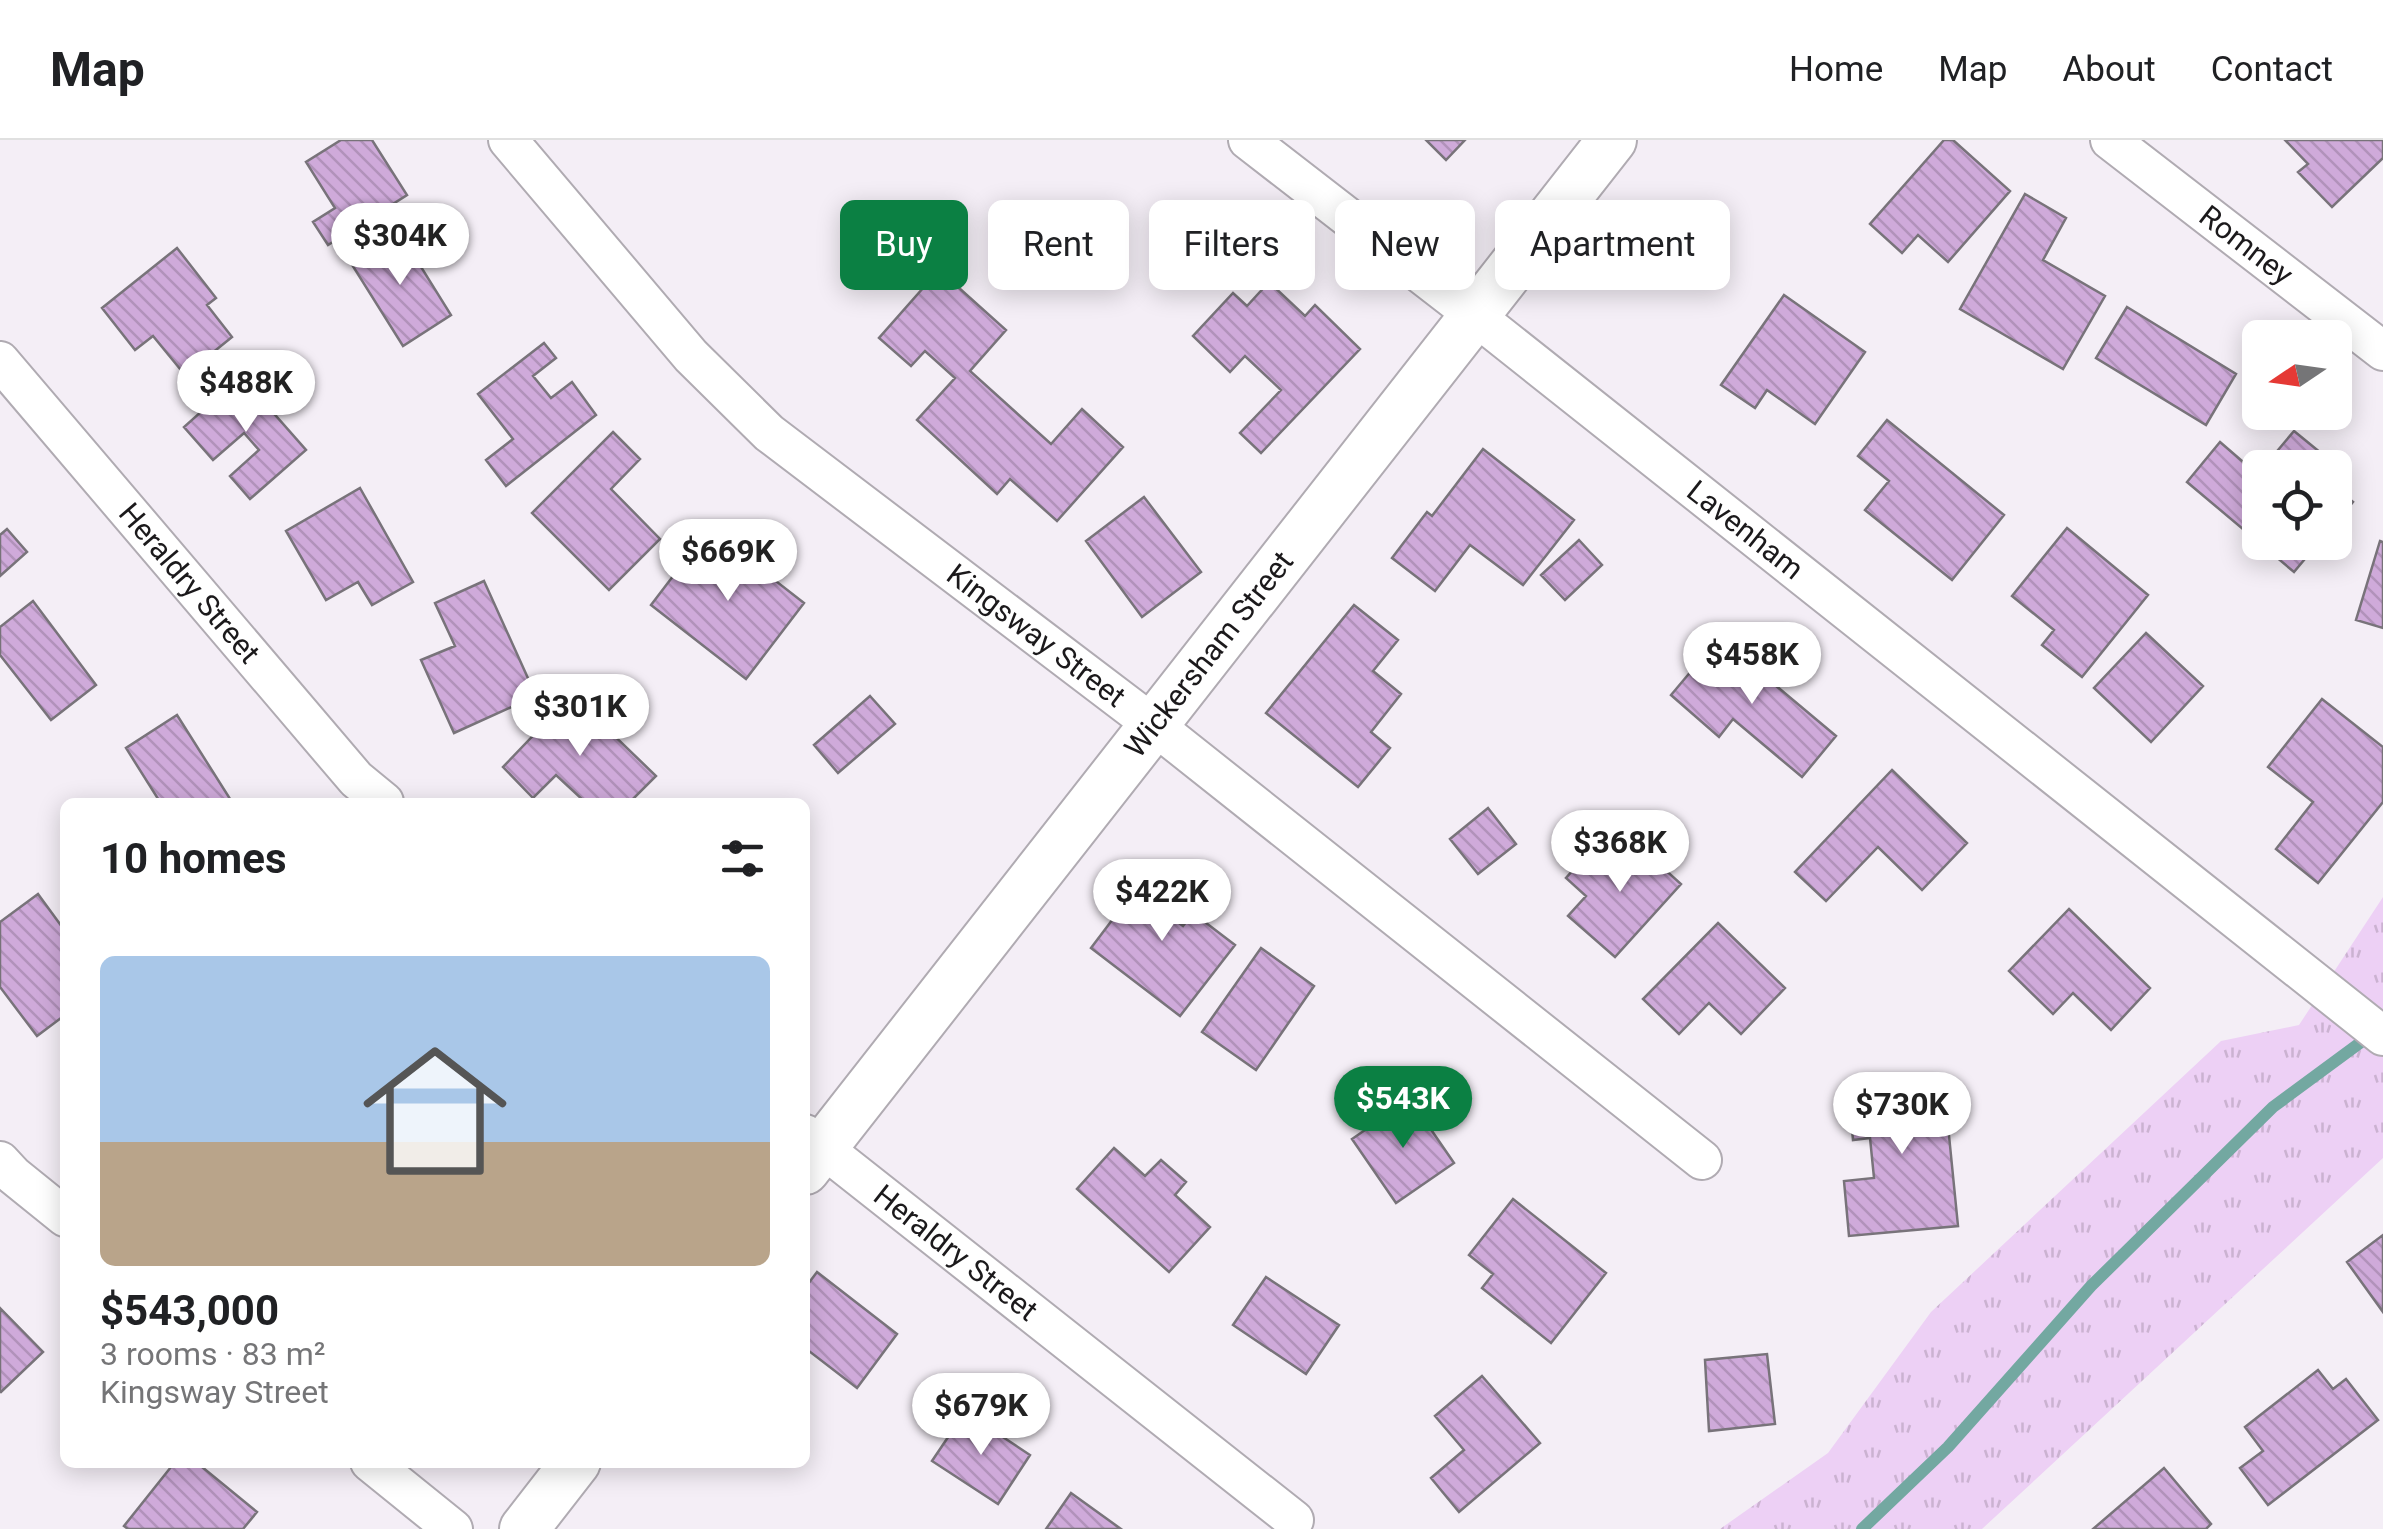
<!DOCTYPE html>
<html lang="en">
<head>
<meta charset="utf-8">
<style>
	:root { --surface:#fff; --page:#f2f2f2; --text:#202124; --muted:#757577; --line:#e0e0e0; --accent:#0b8043 }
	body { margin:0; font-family:Roboto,sans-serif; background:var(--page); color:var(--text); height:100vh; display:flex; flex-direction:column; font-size:38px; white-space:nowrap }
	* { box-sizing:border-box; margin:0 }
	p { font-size:32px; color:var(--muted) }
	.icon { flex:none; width:55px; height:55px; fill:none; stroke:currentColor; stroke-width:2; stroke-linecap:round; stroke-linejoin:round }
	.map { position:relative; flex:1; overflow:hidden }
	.details { position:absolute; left:60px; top:658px; width:750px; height:670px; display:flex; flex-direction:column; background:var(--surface); border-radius:15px; box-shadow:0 5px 25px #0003 }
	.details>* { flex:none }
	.guide { position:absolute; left:840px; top:60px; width:950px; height:90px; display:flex; gap:20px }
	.needle { width:65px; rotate:257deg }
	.tools { position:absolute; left:2242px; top:180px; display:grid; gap:20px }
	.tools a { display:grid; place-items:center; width:110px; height:110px; border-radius:15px; background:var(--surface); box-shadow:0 5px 25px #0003; font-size:50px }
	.price { position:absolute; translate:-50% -85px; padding:0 22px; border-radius:35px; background:#fff; color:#222; font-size:32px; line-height:65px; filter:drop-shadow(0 2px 5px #0008) }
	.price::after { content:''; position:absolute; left:50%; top:60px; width:30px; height:22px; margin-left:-15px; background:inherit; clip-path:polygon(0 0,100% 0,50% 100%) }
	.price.on { background:var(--accent); color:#fff }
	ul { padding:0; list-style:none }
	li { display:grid; align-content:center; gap:20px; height:530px; padding:0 40px }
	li+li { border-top:2px solid var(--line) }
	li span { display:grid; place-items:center; height:310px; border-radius:15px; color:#555 }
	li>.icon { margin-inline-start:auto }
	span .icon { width:180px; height:180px; fill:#fffc; stroke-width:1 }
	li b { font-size:42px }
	h2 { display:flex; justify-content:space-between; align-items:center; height:120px; padding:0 40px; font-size:42px }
	.pill { padding:0 35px; border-radius:15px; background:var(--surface); box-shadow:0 5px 25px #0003; font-size:35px; line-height:90px }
	.pill.on { background:var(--accent); color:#fff }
	header { display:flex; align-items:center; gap:60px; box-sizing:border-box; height:140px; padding:0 50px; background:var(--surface); border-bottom:2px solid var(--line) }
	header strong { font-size:48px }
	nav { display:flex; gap:55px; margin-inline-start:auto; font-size:35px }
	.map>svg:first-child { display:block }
	.grass { fill:url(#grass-tufts) }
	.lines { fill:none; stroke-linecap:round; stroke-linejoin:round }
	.stream { stroke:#73a8a1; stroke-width:12 }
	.building { fill:url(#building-back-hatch); stroke:#78737a; stroke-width:2.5 }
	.minor-casing { stroke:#b0abb2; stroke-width:42 }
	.tertiary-casing { stroke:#b0abb2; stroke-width:52 }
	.minor { stroke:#fff; stroke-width:38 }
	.tertiary { stroke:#fff; stroke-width:48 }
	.labels { text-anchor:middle; stroke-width:10; stroke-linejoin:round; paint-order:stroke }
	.street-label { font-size:30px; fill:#1b191b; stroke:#fffeff }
</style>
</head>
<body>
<header>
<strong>Map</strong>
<nav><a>Home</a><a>Map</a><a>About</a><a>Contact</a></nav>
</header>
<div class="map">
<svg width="2383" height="1389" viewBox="0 0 2383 1389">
	<defs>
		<pattern id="grass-tufts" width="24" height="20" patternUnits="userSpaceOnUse" patternTransform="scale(2.5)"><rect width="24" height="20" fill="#edd0f5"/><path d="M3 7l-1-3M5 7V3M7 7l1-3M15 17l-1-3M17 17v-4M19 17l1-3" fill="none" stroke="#cbb2d1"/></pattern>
		<pattern id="building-back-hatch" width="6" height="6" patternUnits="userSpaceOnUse" patternTransform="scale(2.5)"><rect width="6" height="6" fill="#cfaada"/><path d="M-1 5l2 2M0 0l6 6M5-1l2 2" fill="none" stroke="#b192ba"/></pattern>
	</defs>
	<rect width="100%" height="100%" fill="#f4eef6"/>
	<!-- grass -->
	<path class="grass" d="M2383,757V1018L1982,1389H1720L1828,1313L1931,1172L2221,901L2299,885Z"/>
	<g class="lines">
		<!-- stream -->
		<path class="stream" d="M1862,1389L1948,1307L2091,1146L2273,967L2372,894"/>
	</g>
	<!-- building -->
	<path class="building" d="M341,0H372L407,55L328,105L313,82L335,68L306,22Z
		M1426,0H1465L1446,20Z
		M1944,0H1953L2010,51L1948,122L1918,95L1902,113L1870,84Z
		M2285,0H2383V18L2332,67L2298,32L2308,24Z
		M2025,54L2066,78L2043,120L2105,156L2063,229L1960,169Z
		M398,90L451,175L403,206L349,120Z
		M177,108L216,158L207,165L232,197L185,235L153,196L135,210L102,168Z
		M939,130L1006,190L970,231L1051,304L1082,269L1123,307L1057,381L1010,339L997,354L917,280L955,238L925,211L911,226L879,198Z
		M1269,142L1305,176L1315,165L1360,209L1261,313L1240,293L1281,250L1245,216L1230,232L1193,196L1233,153L1247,166Z
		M1784,155L1865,212L1815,284L1767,250L1755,268L1721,245Z
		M2127,167L2236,234L2206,285L2096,218Z
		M544,203L556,218L533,236L551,258L572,242L596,275L506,346L486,320L513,299L478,254Z
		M241,236L306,310L250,359L230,336L259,310L244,293L213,320L184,287Z
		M1887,280L2004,375L1952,440L1865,370L1889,341L1858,316Z
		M2294,291L2327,318L2319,328H2263Z
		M613,292L640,319L611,349L660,399L609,450L532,373Z
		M2220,302L2257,334L2260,331V402H2319L2294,432L2187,342Z
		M1483,309L1574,380L1523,445L1470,405L1435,451L1392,418L1427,372L1432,376Z
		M2335,347L2353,362L2335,384Z
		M360,348L413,442L372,465L358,442L326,460L286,391Z
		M1144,357L1201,432L1142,477L1086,401Z
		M2067,388L2148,455L2082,537L2042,505L2054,490L2012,456Z
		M7,389L27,412L0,436V395Z
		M709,389L804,463L746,539L651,465Z
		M1579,400L1602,425L1565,460L1541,435Z
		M2380,401L2383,402V488L2356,480Z
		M484,441L536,556L454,593L421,520L455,506L435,463Z
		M33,461L96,545L51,580L0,515V487Z
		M1354,465L1398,500L1373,531L1401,554L1371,592L1390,608L1358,647L1266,573Z
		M2146,493L2203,546L2151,602L2094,548Z
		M1719,498L1836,596L1802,637L1733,579L1719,597L1671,555Z
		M572,555L656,636L630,662H585L556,635L533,658L503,627Z
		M870,556L895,584L838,633L814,605Z
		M2322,559L2383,607V662L2318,743L2276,709L2313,662L2268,627Z
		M177,575L232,662H160L126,608Z
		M1892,630L1967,703L1922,750L1878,707L1826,761L1795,732Z
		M1488,668L1516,704L1478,734L1450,699Z
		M1631,699L1681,744L1615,817L1568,776L1586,756L1566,738L1591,710L1607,725Z
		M1156,722L1181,741L1160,769L1183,786L1193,773L1235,805L1180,876L1091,808Z
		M38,754L65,791V875L37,896L0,847V782Z
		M2069,769L2150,848L2111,890L2073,853L2053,874L2009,831Z
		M1718,783L1785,848L1741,894L1709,863L1679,894L1643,859Z
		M1261,808L1314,846L1256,930L1202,892Z
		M1943,935L1958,1086L1849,1096L1844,1041L1874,1038L1870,998L1853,1000L1848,944Z
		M1410,959L1454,1023L1396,1063L1352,999Z
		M1114,1008L1145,1036L1161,1020L1186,1042L1175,1055L1210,1087L1169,1132L1077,1049Z
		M1513,1059L1606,1133L1551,1203L1482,1148L1493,1134L1469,1115Z
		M2383,1095V1172L2347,1122Z
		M817,1132L897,1194L857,1248L805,1208V1148Z
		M1266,1137L1339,1185L1306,1234L1233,1185Z
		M0,1168L43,1212L1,1252L0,1251Z
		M1767,1214L1775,1284L1709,1291L1705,1220Z
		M2318,1230L2333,1249L2346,1239L2378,1280L2268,1365L2240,1328L2263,1311L2245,1287Z
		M1482,1236L1540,1303L1459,1372L1431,1338L1464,1310L1435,1276Z
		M965,1272L1030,1315L998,1364L932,1321Z
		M175,1322H196L257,1372L243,1389H128L124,1386Z
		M2164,1328L2211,1384L2206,1389H2093Z
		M1071,1353L1121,1389H1046Z"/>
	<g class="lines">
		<!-- minor casing -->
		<g class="minor-casing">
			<g id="minor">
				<path id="s1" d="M508,0L691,216L769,293L1155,586L1702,1020"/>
				<path id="s2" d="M1248,0L1474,175L2383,896"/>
				<path id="s3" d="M2110,0L2383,211"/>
				<path id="s4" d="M0,221L356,639L384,662"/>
				<path id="s5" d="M805,994L1294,1380"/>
				<path d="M0,1021L13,1035L65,1077"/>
				<path d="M370,1322L453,1389"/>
			</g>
		</g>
		<!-- tertiary casing -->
		<g class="tertiary-casing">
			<g id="tertiary">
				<path id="s6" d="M805,1030L1612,0"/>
				<path d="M524,1389L576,1322"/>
			</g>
		</g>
		<!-- minor -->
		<use href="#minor" class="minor"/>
		<!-- tertiary -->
		<use href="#tertiary" class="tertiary"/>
	</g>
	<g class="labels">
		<!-- street labels -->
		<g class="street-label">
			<text dy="10" stroke="none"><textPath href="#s3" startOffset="172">Romney</textPath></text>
			<text dy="10" stroke="none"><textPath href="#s2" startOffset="632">Lavenham</textPath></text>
			<text dy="10" stroke="none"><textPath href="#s4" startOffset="292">Heraldry Street</textPath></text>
			<text dy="10" stroke="none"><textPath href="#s1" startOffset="728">Kingsway Street</textPath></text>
			<text dy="10" stroke="none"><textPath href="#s6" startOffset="655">Wickersham Street</textPath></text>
			<text dy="10" stroke="none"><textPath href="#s5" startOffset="192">Heraldry Street</textPath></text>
		</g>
	</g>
</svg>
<div class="tools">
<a><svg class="needle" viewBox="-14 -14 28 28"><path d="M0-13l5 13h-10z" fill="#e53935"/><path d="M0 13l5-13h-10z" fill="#757577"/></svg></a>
<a><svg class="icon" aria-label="locate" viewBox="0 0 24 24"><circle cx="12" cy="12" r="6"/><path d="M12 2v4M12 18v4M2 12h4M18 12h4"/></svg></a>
</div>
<b class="price" style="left:400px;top:148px">$304K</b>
<b class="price" style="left:246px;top:295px">$488K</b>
<b class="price" style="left:728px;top:464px">$669K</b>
<b class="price" style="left:1752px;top:567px">$458K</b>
<b class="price" style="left:580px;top:619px">$301K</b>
<b class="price" style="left:1620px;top:755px">$368K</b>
<b class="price" style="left:1162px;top:804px">$422K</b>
<b class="price on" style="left:1403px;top:1011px">$543K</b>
<b class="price" style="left:1902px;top:1017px">$730K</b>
<b class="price" style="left:981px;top:1318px">$679K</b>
<div class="guide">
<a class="pill on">Buy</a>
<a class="pill">Rent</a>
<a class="pill">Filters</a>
<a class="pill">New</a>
<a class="pill">Apartment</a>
</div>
<section class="details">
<h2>10 homes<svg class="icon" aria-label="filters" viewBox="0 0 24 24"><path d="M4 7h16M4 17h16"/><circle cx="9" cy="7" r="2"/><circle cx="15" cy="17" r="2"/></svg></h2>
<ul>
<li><span style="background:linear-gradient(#a9c7e8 60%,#b9a48a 0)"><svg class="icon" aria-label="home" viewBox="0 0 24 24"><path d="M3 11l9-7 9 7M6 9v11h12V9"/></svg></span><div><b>$543,000</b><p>3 rooms · 83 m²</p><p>Kingsway Street</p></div></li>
</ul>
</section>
</div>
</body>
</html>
